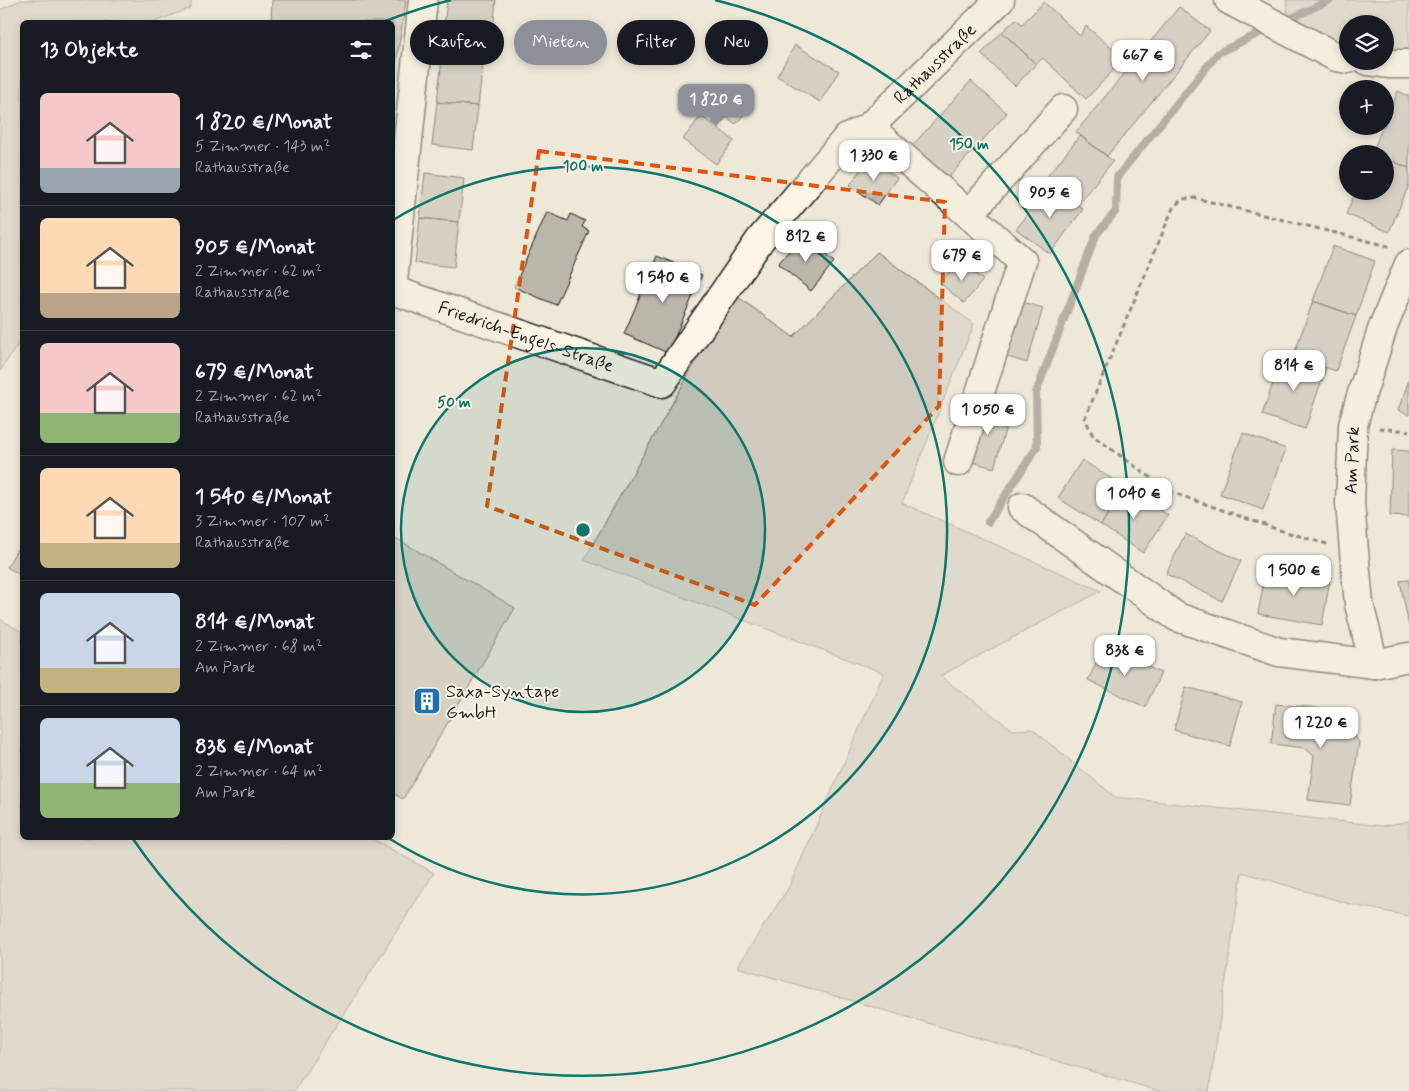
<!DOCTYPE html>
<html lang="de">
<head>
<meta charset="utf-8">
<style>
	:root { --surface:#171b24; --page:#20242c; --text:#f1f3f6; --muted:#9ea1a6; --line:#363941; --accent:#8c9099 }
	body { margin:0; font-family:Mynerve,sans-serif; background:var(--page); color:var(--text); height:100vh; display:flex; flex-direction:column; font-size:19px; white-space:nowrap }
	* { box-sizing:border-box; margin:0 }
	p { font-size:16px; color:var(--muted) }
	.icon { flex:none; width:28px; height:28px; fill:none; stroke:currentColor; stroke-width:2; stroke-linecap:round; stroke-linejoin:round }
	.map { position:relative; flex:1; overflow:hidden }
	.sheet { position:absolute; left:20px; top:20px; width:375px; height:820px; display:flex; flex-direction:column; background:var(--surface); border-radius:8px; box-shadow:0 2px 8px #0003 }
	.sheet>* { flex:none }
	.guide { position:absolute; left:410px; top:20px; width:475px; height:45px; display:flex; gap:10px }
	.controls { position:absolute; left:1339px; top:15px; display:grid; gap:10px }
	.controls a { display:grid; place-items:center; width:55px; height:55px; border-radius:50%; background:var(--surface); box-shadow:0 2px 8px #0003; font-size:25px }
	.price { position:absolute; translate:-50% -42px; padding:0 11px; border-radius:10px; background:#fff; color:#222; font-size:16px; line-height:32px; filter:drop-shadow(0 1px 2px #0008) }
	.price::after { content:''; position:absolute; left:50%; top:30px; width:15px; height:11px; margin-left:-8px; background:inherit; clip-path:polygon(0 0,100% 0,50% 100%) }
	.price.current { background:var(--accent); color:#fff }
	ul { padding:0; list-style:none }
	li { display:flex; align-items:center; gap:15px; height:125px; padding:0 20px }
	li+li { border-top:1px solid var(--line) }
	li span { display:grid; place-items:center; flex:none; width:140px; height:100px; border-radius:8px; color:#555 }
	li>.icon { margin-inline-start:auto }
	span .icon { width:60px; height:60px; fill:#fffc; stroke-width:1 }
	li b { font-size:21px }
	h2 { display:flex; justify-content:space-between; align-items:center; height:60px; padding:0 20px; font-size:21px }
	.tag { padding:0 18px; border-radius:22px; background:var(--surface); box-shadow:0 2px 8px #0003; font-size:18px; line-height:45px }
	.tag.current { background:var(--accent); color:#fff }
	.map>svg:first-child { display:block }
	.green { fill:#cfcabd; stroke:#76736c }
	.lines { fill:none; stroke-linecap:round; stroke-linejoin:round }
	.stream { stroke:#6f6c67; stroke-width:8 }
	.building { fill:#bab6aa; stroke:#1c1c1c }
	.minor-casing { stroke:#1c1c1c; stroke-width:31 }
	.path { stroke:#1c1c1c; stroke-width:3; stroke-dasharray:5 4; stroke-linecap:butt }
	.minor { stroke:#fcf5e5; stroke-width:28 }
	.marked { fill:none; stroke:#de560d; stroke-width:4; stroke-dasharray:10 6; stroke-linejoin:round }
	.ring { fill:none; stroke:#0f766e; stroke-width:2.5 }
	.labels { text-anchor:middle; stroke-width:4; stroke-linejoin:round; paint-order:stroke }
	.street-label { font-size:18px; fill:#1c1c1c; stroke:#fcf5e5 }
	.poi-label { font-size:18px; fill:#1c1c1c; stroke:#fcf5e5; text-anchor:start }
	.centre { fill:#0f766e; stroke:#fcf5e5; stroke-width:2.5 }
	.ring-label { font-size:15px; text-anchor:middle; font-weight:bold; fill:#0f766e; stroke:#fcf5e5; stroke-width:4; stroke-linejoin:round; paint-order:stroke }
</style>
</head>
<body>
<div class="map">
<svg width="1409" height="1091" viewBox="0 0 1409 1091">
	<rect width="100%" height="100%" fill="#eee8d9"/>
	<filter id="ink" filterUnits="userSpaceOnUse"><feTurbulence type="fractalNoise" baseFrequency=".02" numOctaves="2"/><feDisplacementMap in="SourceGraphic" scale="10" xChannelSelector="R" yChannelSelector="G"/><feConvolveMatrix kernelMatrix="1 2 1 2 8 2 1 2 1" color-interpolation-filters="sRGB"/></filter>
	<g filter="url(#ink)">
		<!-- green -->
		<path class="green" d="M21,0H192L190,8L155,22H22V338L0,371V10Z
			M1286,0H1409V64L1385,61V24H1348L1347,59L1290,32Z
			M877,252L974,324L902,503L1101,591L940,676L1013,730L1032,729L1115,797L1383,826L1409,821V916L1353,905L1242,872L1209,1091H1159L737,967L789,887L884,673L584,560L734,294L793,337Z
			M0,619L22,632V838H371L434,873L294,1091H0Z"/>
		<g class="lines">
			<!-- stream -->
			<path class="stream" d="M1283,22L1330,0
				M988,522L1037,447L1036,393L1096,235L1116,211L1117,177L1218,53L1268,29"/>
		</g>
		<!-- building -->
		<path class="building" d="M272,0H406L392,90V22H271Z
			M447,0H496L493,33L444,28Z
			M1044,2L1080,36L1086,26L1124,59L1086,99L1043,58L1036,64L1002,32L1016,19L1022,24Z
			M1179,7L1210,31L1107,156L1076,132Z
			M1002,32L1036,64L1015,86L981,54Z
			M795,45L839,71L820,102L777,76Z
			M442,59L483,63L478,106L437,102Z
			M971,81L1007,113L948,178L912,146Z
			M719,85L749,108L736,124L726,117L718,128L734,141L716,164L683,139L701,116L712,124L721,112L707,101Z
			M1398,91L1409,96V168L1385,158V154L1372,153L1383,126H1385V122Z
			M437,102L478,106L473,150L432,145Z
			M1080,136L1113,161L1077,205L1045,179Z
			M869,158L897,178L878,205L850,185Z
			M1385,158L1409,168V185L1389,232L1346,214L1356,191H1385Z
			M425,173L464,178L459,222L420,218Z
			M1052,185L1083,209L1050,254L1016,229Z
			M547,212L568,221L571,214L585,221L582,227L589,231L556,305L514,287Z
			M420,218L459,222L454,267L415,263Z
			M802,236L834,262L811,291L778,264Z
			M1333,246L1375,261L1356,316L1313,301Z
			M657,256L702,275L668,353L624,334Z
			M959,261L983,280L964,303L940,283Z
			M1015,300L1043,308L1027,363L999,354Z
			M1313,301L1356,316L1336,371L1293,357Z
			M1283,354L1326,368L1305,429L1262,415Z
			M1409,380V415L1398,410Z
			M981,405L1010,413L994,468L965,460Z
			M1243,433L1286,449L1263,510L1220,494Z
			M1392,450L1409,451V517L1390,516Z
			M1082,460L1125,487L1101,525L1058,498Z
			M1125,487L1168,515L1143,553L1101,525Z
			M1185,534L1241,561L1222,601L1166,574Z
			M392,536L515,608L403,799L392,793Z
			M22,541V576L7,567Z
			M1266,569L1330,580L1322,625L1258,614Z
			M1409,580V626L1400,581Z
			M1104,647L1161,673L1145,707L1088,680Z
			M1186,687L1242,702L1230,746L1174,730Z
			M1276,704L1336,710L1359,742L1350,805L1308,800L1314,756L1305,748L1271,744Z"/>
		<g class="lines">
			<!-- minor casing -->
			<g class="minor-casing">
				<g id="minor">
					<path d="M1229,0L1336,57L1348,59"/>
					<path d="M1368,61L1388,64H1409"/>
					<path d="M869,127L1022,261L958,462"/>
					<path d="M969,214L1063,109"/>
					<path id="s1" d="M392,290L662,383L760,240L846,139L869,127L1000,0"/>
					<path d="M392,290L423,0"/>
					<path d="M1022,507L1177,617L1279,652L1374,664L1409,657"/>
					<path id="s2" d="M1374,664L1359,604L1354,551L1350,503L1353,425L1359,403L1383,327L1409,264"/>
				</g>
			</g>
			<!-- path -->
			<path class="path" d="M1379,428L1409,431
				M1327,544L1279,530L1171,492L1093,436L1085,418L1173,208L1182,199L1195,198L1392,247"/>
			<!-- minor -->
			<use href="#minor" class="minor"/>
		</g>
	</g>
	<!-- marked area -->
	<path d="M0 0H1409V1091H0ZM539,151L945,202L939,406L755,605L487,506Z" fill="#eee8d9" fill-opacity=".55" fill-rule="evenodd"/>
	<path class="marked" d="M539,151L945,202L939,406L755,605L487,506Z"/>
	<!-- distance rings -->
	<circle cx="583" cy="530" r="182" fill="#0f766e" fill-opacity=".12"/>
	<g class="ring">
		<circle cx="583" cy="530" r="182"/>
		<path d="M393 220A364 364 0 1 1 390 839"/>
		<path d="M383 22A546 546 0 0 1 451 0M715 0A546 546 0 1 1 133 839"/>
	</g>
	<!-- icons -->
	<defs>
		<g id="building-square" transform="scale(1.4375)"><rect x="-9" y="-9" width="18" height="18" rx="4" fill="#1f6fb2" stroke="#fcf5e5"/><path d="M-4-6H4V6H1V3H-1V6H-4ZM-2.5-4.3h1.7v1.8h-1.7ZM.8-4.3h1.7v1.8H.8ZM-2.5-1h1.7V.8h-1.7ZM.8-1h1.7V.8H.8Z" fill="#fff"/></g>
	</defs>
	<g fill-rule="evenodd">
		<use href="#building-square" x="427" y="701"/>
	</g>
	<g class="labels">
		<!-- street labels -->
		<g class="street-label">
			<text dy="6" stroke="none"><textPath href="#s1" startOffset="709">Rathausstraße</textPath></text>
			<text dy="6" stroke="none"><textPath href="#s1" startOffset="142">Friedrich-Engels-Straße</textPath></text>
			<text dy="6" stroke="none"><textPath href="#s2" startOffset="206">Am Park</textPath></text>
		</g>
		<!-- poi labels -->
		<g class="poi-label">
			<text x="446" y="697">Saxa-Syntape<tspan x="446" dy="21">GmbH</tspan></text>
		</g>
	</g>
	<circle cx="583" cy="530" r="8" class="centre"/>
	<g class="ring-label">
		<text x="969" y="149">150 m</text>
		<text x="583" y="171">100 m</text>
		<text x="454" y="407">50 m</text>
	</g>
</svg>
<div class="controls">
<a><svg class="icon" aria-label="layers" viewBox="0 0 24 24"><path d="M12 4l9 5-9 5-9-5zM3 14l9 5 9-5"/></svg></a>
<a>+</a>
<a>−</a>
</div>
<b class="price" style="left:1143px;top:82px">667 €</b>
<b class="price current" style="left:716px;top:126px">1 820 €</b>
<b class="price" style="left:874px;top:182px">1 330 €</b>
<b class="price" style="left:1050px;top:219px">905 €</b>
<b class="price" style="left:806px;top:263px">812 €</b>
<b class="price" style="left:962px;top:282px">679 €</b>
<b class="price" style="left:663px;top:304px">1 540 €</b>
<b class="price" style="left:1294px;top:392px">814 €</b>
<b class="price" style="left:988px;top:436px">1 050 €</b>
<b class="price" style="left:1134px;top:520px">1 040 €</b>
<b class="price" style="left:1294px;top:597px">1 500 €</b>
<b class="price" style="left:1125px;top:677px">838 €</b>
<b class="price" style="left:1321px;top:749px">1 220 €</b>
<div class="guide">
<a class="tag">Kaufen</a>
<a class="tag current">Mieten</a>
<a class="tag">Filter</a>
<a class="tag">Neu</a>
</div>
<section class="sheet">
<h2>13 Objekte<svg class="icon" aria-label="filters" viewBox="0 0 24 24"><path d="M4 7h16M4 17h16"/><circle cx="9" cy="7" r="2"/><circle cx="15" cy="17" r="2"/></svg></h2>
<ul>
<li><span style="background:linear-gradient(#f6c9c9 75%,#9aa5b1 0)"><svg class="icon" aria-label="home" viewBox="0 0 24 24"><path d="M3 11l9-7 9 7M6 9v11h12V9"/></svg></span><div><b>1 820 €/Monat</b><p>5 Zimmer · 143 m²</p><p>Rathausstraße</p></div></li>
<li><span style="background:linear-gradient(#ffd9b3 75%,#b9a48a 0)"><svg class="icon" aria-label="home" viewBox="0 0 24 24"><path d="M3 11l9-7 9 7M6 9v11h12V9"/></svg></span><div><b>905 €/Monat</b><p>2 Zimmer · 62 m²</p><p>Rathausstraße</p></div></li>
<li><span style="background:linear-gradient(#f6c9c9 70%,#8fb573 0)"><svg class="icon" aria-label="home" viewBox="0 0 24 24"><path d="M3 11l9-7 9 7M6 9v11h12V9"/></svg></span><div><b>679 €/Monat</b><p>2 Zimmer · 62 m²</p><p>Rathausstraße</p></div></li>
<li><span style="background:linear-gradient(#ffd9b3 75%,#c2b280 0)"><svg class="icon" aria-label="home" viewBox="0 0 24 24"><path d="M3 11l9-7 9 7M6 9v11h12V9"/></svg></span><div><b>1 540 €/Monat</b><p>3 Zimmer · 107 m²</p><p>Rathausstraße</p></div></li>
<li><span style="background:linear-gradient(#c9d6e8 75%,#c2b280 0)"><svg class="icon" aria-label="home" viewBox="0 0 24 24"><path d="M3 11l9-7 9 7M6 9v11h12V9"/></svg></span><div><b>814 €/Monat</b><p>2 Zimmer · 68 m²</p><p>Am Park</p></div></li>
<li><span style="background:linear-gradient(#c9d6e8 65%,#8fb573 0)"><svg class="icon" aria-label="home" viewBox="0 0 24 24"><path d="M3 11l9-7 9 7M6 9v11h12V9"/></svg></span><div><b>838 €/Monat</b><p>2 Zimmer · 64 m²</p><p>Am Park</p></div></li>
</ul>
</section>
</div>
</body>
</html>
